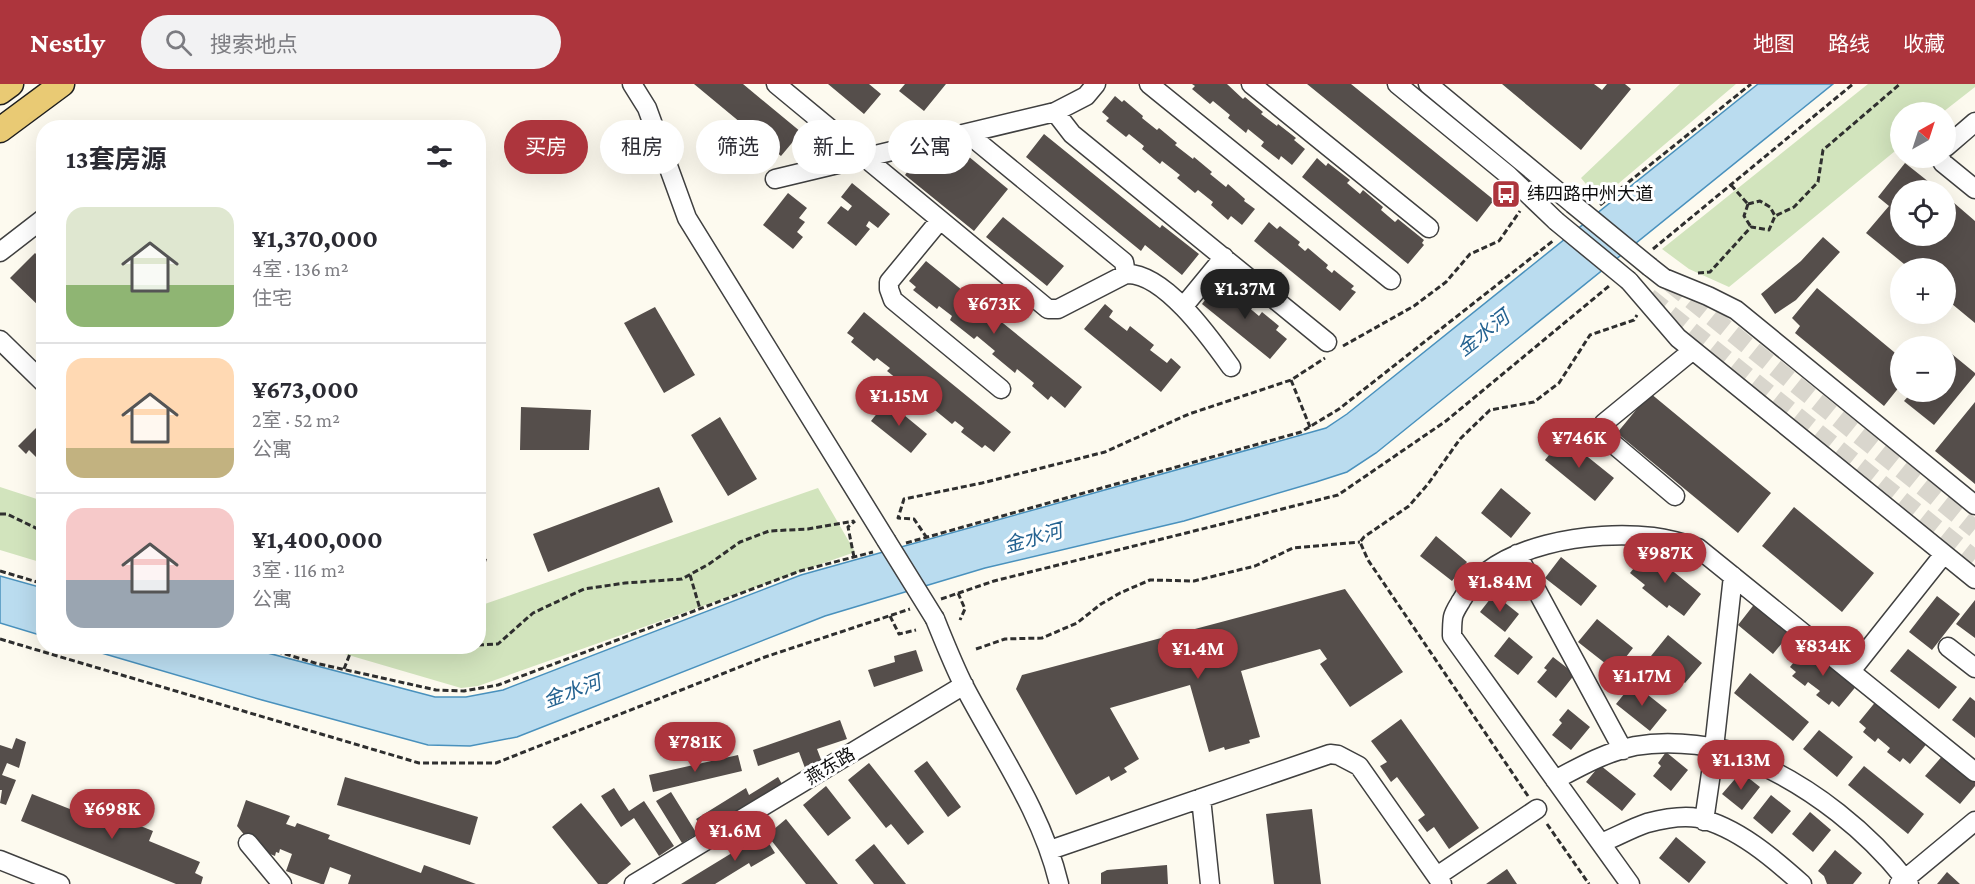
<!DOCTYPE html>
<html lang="zh">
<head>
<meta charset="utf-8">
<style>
	:root { --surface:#fff; --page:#f2f2f3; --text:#2b2b33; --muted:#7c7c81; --line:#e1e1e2; --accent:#ad353d }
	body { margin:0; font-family:"Crimson Pro","Noto Sans SC",serif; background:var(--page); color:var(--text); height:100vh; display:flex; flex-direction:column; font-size:22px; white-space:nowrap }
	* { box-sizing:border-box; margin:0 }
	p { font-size:20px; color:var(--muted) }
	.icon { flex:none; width:33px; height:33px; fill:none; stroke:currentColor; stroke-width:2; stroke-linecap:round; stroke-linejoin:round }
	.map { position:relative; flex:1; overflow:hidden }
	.drawer { position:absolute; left:36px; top:36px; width:450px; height:534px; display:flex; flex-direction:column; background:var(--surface); border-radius:24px; box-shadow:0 6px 24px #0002 }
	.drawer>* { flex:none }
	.hud { position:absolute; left:504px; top:36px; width:570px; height:54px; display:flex; gap:12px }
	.needle { width:39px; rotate:39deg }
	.buttons { position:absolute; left:1890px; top:18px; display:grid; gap:12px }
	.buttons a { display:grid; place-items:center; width:66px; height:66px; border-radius:50%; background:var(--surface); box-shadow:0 6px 24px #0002; font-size:30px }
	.price { position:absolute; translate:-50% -51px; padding:0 14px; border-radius:21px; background:var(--accent); color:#fff; font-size:20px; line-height:39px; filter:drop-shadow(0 2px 3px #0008) }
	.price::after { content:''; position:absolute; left:50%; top:36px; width:18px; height:14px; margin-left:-9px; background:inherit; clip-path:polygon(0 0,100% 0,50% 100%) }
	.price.current { background:#222; color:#fff }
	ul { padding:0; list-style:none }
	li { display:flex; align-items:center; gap:18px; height:150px; padding:0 30px }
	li+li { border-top:2px solid var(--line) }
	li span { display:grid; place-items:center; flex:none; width:168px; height:120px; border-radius:18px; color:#555 }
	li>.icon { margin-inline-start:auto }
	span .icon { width:72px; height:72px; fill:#fffc; stroke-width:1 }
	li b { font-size:26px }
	h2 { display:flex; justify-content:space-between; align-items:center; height:72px; padding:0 30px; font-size:26px }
	.tag { padding:0 21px; border-radius:27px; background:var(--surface); box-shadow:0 6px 24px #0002; font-size:21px; line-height:54px }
	.tag.current { background:var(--accent); color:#fff }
	header { display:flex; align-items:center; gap:36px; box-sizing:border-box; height:84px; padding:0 30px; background:var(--accent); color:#fff }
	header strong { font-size:28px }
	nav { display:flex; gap:33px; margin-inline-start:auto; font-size:21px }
	.search { width:420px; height:54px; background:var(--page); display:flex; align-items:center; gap:15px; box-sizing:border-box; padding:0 21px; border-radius:33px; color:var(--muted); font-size:22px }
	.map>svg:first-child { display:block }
	.green { fill:#d2e4bd }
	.water { fill:#badcef; stroke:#4991bd; stroke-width:1.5 }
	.building { fill:#554e4b }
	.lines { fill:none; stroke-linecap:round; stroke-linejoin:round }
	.minor-tunnel { stroke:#d9d6cd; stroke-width:18; stroke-dasharray:18 9; stroke-linecap:butt }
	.minor-casing { stroke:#404040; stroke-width:21 }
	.major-casing { stroke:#1e1e1e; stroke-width:27 }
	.path { stroke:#2f2f2f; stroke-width:3; stroke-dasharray:6 3; stroke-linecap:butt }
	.minor { stroke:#fff; stroke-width:18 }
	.major { stroke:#e9ca74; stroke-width:24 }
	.minor-bridge-casing { stroke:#404040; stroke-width:21; stroke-linecap:butt }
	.minor-bridge { stroke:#fff; stroke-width:18 }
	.labels { text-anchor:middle; stroke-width:6; stroke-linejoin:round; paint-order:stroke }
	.poi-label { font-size:18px; fill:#0d0d0d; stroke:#fff; text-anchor:start }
	.street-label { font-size:18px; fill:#0d0d0d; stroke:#fff }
	.water-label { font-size:20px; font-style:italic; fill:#256391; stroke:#fff }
</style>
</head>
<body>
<header>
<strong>Nestly</strong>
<div class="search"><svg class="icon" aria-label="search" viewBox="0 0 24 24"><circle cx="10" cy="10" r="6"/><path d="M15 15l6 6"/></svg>搜索地点</div>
<nav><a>地图</a><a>路线</a><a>收藏</a></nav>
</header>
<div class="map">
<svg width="1975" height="800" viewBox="0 0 1975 800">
	<rect width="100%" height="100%" fill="#fdfaef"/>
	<!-- green -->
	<path class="green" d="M1680,0H1736L1599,116L1581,94Z
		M1868,0H1975V3L1943,28H1900V63L1729,203L1689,185L1662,165Z
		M0,403L43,417V479L0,466Z
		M818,404L855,468L478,602L461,604L321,563L478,562L479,522Z"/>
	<!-- water -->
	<path class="water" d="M1758,0H1833L1376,369L1347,388L1316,398L1184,437L985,484L825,532L517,653L470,662L428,661L262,616L81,563H245L435,613H466L503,606L801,491L1326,344L1347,330Z
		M0,492L43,504V552L0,539Z"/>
	<!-- building -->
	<path class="building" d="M694,0H743L801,48L781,72Z
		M828,0H869L881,10L864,30Z
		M905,0H946L924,27L899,7Z
		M1192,0H1227L1243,15L1245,13L1263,28L1261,30L1277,42L1278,40L1296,54L1294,56L1305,65L1292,81L1281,72L1279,76L1261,62L1264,58L1248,45L1246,49L1228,34L1230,31L1213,17L1210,20L1192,5L1195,2Z
		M1307,0H1351L1494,116L1477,138Z
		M1502,0H1594L1602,6L1607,0H1625L1631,5L1581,66Z
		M1115,12L1122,18L1124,16L1143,32L1142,34L1157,46L1159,44L1177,59L1175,61L1193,75L1194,73L1212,88L1210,90L1226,103L1228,100L1245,115L1244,117L1255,125L1242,141L1231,132L1228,136L1211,121L1213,118L1198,106L1195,109L1177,94L1180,91L1162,77L1160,80L1142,65L1144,62L1129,50L1126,53L1106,37L1109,34L1102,28Z
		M1044,50L1160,144L1162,141L1199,170L1182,191L1145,161L1141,167L1026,73Z
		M968,72L1008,105L974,147L905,91L910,84Z
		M1317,74L1326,82L1328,79L1350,96L1347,99L1360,110L1363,106L1383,123L1381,126L1395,138L1398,135L1424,156L1422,159L1424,161L1408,180L1302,93Z
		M1905,79L1939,106H1900V152H1946V112L1975,137V239L1946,215V184H1909L1866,149L1889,122L1878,113Z
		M852,99L890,130L878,144L869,137L866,142L870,145L856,162L827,139L841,122L848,127L852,122L841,113Z
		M788,109L807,124L799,134L805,138L797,148L803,153L793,165L763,141Z
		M1003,133L1064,182L1047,202L986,153Z
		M1269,138L1277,145L1280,142L1300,158L1298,161L1305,167L1308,164L1328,181L1326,184L1332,189L1334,186L1354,202L1351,205L1356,208L1340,227L1254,157Z
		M1823,153L1840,168L1796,216L1775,230L1761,210L1801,177Z
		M35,169L44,178V227L10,194Z
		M926,177L1082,303L1065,324L1051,312L1048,316L1032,302L1034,299L1017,285L1015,289L992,270L995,267L977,252L974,255L950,236L952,232L939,222L937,225L913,206L916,203L909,197Z
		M1218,199L1227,206L1230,202L1250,219L1247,222L1259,232L1262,228L1279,242L1276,246L1287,255L1270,275L1202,220Z
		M1817,204L1900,273V302L1884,322L1795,249L1800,242L1792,234Z
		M1105,220L1113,227L1109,233L1127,247L1130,242L1154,261L1150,266L1167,279L1171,274L1181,283L1161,308L1084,245Z
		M655,223L695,291L664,309L624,239Z
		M864,228L1011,348L994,368L985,361L982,364L961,348L964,344L955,337L952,340L930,322L932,318L914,304L912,307L887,287L890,284L877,274L874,277L851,258L854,254L847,249Z
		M1947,266L1975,289V291L1934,341L1904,317L1912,308H1946Z
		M1650,309L1771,409L1738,449L1617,349Z
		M887,317L927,350L911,369L871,337Z
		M1975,318V400L1935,367Z
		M521,323L591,326L589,366H520Z
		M720,333L757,395L728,412L691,351Z
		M44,336V388L37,382L41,378L29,366L26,370L18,362Z
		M1563,353L1614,394L1595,417L1545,376Z
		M659,403L673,438L548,488L533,450Z
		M1501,404L1531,429L1511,454L1481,429Z
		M1794,423L1874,489L1842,528L1762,462Z
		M1436,452L1467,478L1452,497L1420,472Z
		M1648,467L1701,510L1684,532L1669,521L1667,524L1642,504L1645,501L1630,489Z
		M478,473L487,475L479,500H478Z
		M1561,473L1597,502L1581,522L1545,494Z
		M1345,505L1403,588L1350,623L1320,580L1327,575L1320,565L1241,587L1260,653L1249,656L1250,659L1225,666L1224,663L1209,668L1190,601L1110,624L1139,675L1124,684L1127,688L1111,697L1109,692L1076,711L1016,605L1022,591Z
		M1494,510L1519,530L1505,548L1480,528Z
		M1937,512L1960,530L1932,566L1909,548Z
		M1975,516V554L1956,540Z
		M1756,518L1792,547L1773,570L1738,541Z
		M1597,535L1633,564L1615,587L1578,558Z
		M1668,551L1702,579L1685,599L1651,572Z
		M1509,553L1533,573L1518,591L1494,572Z
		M1808,560L1858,600L1839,623L1832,617L1829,621L1816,611L1820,607L1808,598L1805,602L1792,592L1796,588L1790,583Z
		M1908,565L1957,603L1939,625L1890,587Z
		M916,566L923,587L874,603L868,586L895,578L894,572Z
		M1553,573L1575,590L1556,614L1537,598L1547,586L1544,584Z
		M1750,589L1809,638L1793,657L1734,609Z
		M1633,599L1667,626L1650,647L1616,620Z
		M1970,613L1975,617V654L1952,636Z
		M1877,616L1929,657L1910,680L1903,674L1900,678L1887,668L1890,664L1878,654L1875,658L1863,648L1866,644L1859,638Z
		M1568,625L1590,643L1571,666L1552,651L1562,639L1559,636Z
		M1401,635L1479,744L1449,765L1434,743L1427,748L1418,736L1425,731L1397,693L1391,698L1380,682L1387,678L1371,657Z
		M840,636L847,655L817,665L822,678L805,684L799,668L758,682L753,666Z
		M1819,646L1853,673L1837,693L1803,665Z
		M16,654L26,658L19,684L7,679L2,691L16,696L6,721L0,719L2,706H0V661L12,665Z
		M1666,668L1688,686L1671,707L1653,692L1661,682L1658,679Z
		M1944,670L1975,695V702L1960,720L1925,692Z
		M738,671L742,687L653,708L649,691Z
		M927,677L961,723L948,733L914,687Z
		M869,679L924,748L908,761L891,740L886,744L848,696Z
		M1600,681L1636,710L1622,727L1586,698Z
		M1864,682L1924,730L1908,750L1848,701Z
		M1741,688L1760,703L1742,726L1722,710Z
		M345,693L478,733L470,761L337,721Z
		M778,693L782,700L705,749L696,735L746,704L749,711Z
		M826,702L851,734L828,752L803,721Z
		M614,704L629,727L644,717L674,762L659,772L634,734L621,743L601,712Z
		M671,708L697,750L682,759L656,717Z
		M32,710L85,731L89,722L117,733L114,741L120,743L123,735L153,747L149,757L200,778L195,789L203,793L201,800H176L21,737Z
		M1771,711L1791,727L1772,750L1753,734Z
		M246,716L290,732L286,740L295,743L297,739L330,751L328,755L421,789L424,781L476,800H348L351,791L330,783L324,800H321L286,787L292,770L280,765L279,769L276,768L275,772L255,764L237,742Z
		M581,719L631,780L607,800H598L552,743Z
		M1312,725L1321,800H1274L1266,730Z
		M1810,728L1831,746L1813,768L1792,750Z
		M786,735L838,800H806L767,751Z
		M763,750L775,769L751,783L749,779L715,800H681Z
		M1676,753L1706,778L1689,799L1659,774Z
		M874,760L906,800H874L855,776Z
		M1835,766L1862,789L1853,800H1827L1824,792L1818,787Z
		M1167,781L1168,800H1101V789L1107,786Z
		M1507,785L1517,800H1486Z
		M1947,788L1960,800H1937Z"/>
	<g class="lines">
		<!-- minor-tunnel -->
		<path class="minor-tunnel" d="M1670,199L1975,445
			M1649,213L1975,475"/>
		<!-- minor casing -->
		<g class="minor-casing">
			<path id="minor" d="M632,0L647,24L687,134L886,456
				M776,0L1048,225H1058L1126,190C1164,188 1211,255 1231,283
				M1149,0L1391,196
				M1251,0L1429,144
				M1397,0L1508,91L1556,137
				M1428,0L1573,120
				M1055,28L1072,50L1327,258
				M967,49L1124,178L1126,190
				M1946,63L1975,38
				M1940,74L1943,79L1975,105
				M775,95L1055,28L1086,12L1096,0
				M940,136L889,198V205L893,216L1001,305
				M0,168L44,134
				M1650,183L1664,194L1708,212L1736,226L1975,421
				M1629,197L1678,254L1975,495
				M1183,223L1224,173
				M0,256L44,299
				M1675,412L1611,358L1601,346L1604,339L1693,266
				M1517,470L1623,666
				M935,535C944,557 953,580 964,602C998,667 1042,728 1059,800
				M1948,563L1975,584
				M1851,587L1944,470
				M1555,696C1581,682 1606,668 1635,662C1664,657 1698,660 1726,666C1735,668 1743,673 1752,677C1812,703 1869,748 1909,800
				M1201,714L1210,800
				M1704,737L1712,682L1733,492
				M248,759L282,800
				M1601,759C1616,753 1632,744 1647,739C1662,735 1682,731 1698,734C1737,743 1773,774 1802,800
				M1050,766L1330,670L1338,671L1359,682L1442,800
				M0,776L60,800
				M1437,792L1537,725
				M634,800L964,601
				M1630,800L1452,552C1452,546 1452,539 1453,533C1454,528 1458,522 1461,517C1493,459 1593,446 1653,453C1668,455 1683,459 1698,464L1975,688
				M1899,800L1975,737"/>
		</g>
		<!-- major casing -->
		<g class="major-casing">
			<path id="major" d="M0,8L11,0
				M0,46L62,0"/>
		</g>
		<!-- path -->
		<path class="path" d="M1731,101L1748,120
			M1748,120L1760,117L1770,123L1775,132
			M1748,120L1744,132L1751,143
			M1600,121L1751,0
			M1653,165L1853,0
			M1698,189L1710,188L1751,143L1769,146L1775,132L1794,123L1818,98L1823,66L1900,0
			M1343,262L1414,222L1446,198L1470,170L1499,157L1520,127
			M1291,296L1310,343
			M0,430H7L44,448
			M927,454L914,435L898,434L904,415L982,399L1105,368L1189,330L1291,296L1325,274
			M906,459L1301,348L1339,325L1554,156
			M854,473L848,443L855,437
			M0,487L44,500
			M690,491L700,525
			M958,509L965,525L960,536
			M941,515L994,497L1338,411L1446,337L1609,202
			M890,532L899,550L916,546
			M0,555L419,679H496L765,573L910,525
			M478,561L498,560L533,529L584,505L625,499L682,495L709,480L740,458L769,447L808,445L854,437
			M259,562L315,579L436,606L464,607L498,601L800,487L873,468
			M440,562H456
			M976,565L1005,555L1042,554L1077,539L1101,520L1120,509L1150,496L1194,497L1255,482L1293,464L1360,458
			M344,585L353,562
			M1528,712L1368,476L1360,458L1364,453L1409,422L1428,400L1460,355L1490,326L1534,318L1559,299L1590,251L1634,236L1637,231
			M1547,740L1589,800"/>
		<!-- minor -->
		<use href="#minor" class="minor"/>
		<!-- major -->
		<use href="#major" class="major"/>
		<!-- minor-bridge casing -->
		<g class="minor-bridge-casing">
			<path id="minor-bridge" d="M1573,120L1650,183
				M1556,137L1629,197
				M886,456L935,535"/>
		</g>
		<!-- minor-bridge -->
		<use href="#minor-bridge" class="minor-bridge"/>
	</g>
	<!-- icons -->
	<defs>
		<g id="bus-square" transform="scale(1.5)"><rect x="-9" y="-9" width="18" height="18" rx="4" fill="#ad353d" stroke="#fff"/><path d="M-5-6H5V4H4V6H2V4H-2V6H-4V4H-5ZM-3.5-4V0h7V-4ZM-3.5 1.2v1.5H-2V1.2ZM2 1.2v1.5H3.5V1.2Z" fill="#fff"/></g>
	</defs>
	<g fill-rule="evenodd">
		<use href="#bus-square" x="1506" y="110"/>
	</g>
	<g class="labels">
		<!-- poi labels -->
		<g class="poi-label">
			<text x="1527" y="116">纬四路中州大道</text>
		</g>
		<!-- street labels -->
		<g class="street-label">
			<text transform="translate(830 682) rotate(-31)" y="6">燕东路</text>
		</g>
		<!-- water labels -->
		<g class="water-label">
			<text transform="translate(1483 249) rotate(-38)" y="7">金水河</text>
			<text transform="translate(1033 454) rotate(-16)" y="7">金水河</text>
			<text transform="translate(572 607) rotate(-20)" y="7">金水河</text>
		</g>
	</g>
</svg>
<div class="buttons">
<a><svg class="needle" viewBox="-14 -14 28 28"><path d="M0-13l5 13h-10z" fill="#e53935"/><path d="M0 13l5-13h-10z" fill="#7c7c81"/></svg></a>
<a><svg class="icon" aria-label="locate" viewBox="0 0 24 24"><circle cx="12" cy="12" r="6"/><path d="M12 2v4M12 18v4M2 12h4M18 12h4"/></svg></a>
<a>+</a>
<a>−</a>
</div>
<b class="price current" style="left:1245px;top:236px">¥1.37M</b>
<b class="price" style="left:994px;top:251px">¥673K</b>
<b class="price" style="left:899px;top:343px">¥1.15M</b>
<b class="price" style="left:1579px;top:385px">¥746K</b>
<b class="price" style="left:1665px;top:500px">¥987K</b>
<b class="price" style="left:1500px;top:529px">¥1.84M</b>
<b class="price" style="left:1823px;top:593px">¥834K</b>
<b class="price" style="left:1198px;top:596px">¥1.4M</b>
<b class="price" style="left:1642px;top:623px">¥1.17M</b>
<b class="price" style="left:695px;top:689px">¥781K</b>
<b class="price" style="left:1741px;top:707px">¥1.13M</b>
<b class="price" style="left:112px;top:756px">¥698K</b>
<b class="price" style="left:735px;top:778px">¥1.6M</b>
<div class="hud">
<a class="tag current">买房</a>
<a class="tag">租房</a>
<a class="tag">筛选</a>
<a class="tag">新上</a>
<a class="tag">公寓</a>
</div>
<section class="drawer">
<h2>13套房源<svg class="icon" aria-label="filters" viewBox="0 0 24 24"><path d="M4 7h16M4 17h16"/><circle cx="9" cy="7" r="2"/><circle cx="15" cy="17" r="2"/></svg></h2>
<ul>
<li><span style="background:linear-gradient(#dfe7d0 65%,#8fb573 0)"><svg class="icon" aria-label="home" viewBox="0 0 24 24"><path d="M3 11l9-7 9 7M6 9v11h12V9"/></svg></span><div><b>¥1,370,000</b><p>4室 · 136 m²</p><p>住宅</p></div></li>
<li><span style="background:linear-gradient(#ffd9b3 75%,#c2b280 0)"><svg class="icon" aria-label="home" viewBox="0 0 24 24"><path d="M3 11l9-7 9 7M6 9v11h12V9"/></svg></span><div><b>¥673,000</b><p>2室 · 52 m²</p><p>公寓</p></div></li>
<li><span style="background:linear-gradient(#f6c9c9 60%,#9aa5b1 0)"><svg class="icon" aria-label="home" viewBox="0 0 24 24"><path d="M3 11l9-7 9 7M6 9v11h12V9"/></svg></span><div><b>¥1,400,000</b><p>3室 · 116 m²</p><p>公寓</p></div></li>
</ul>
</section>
</div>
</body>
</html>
